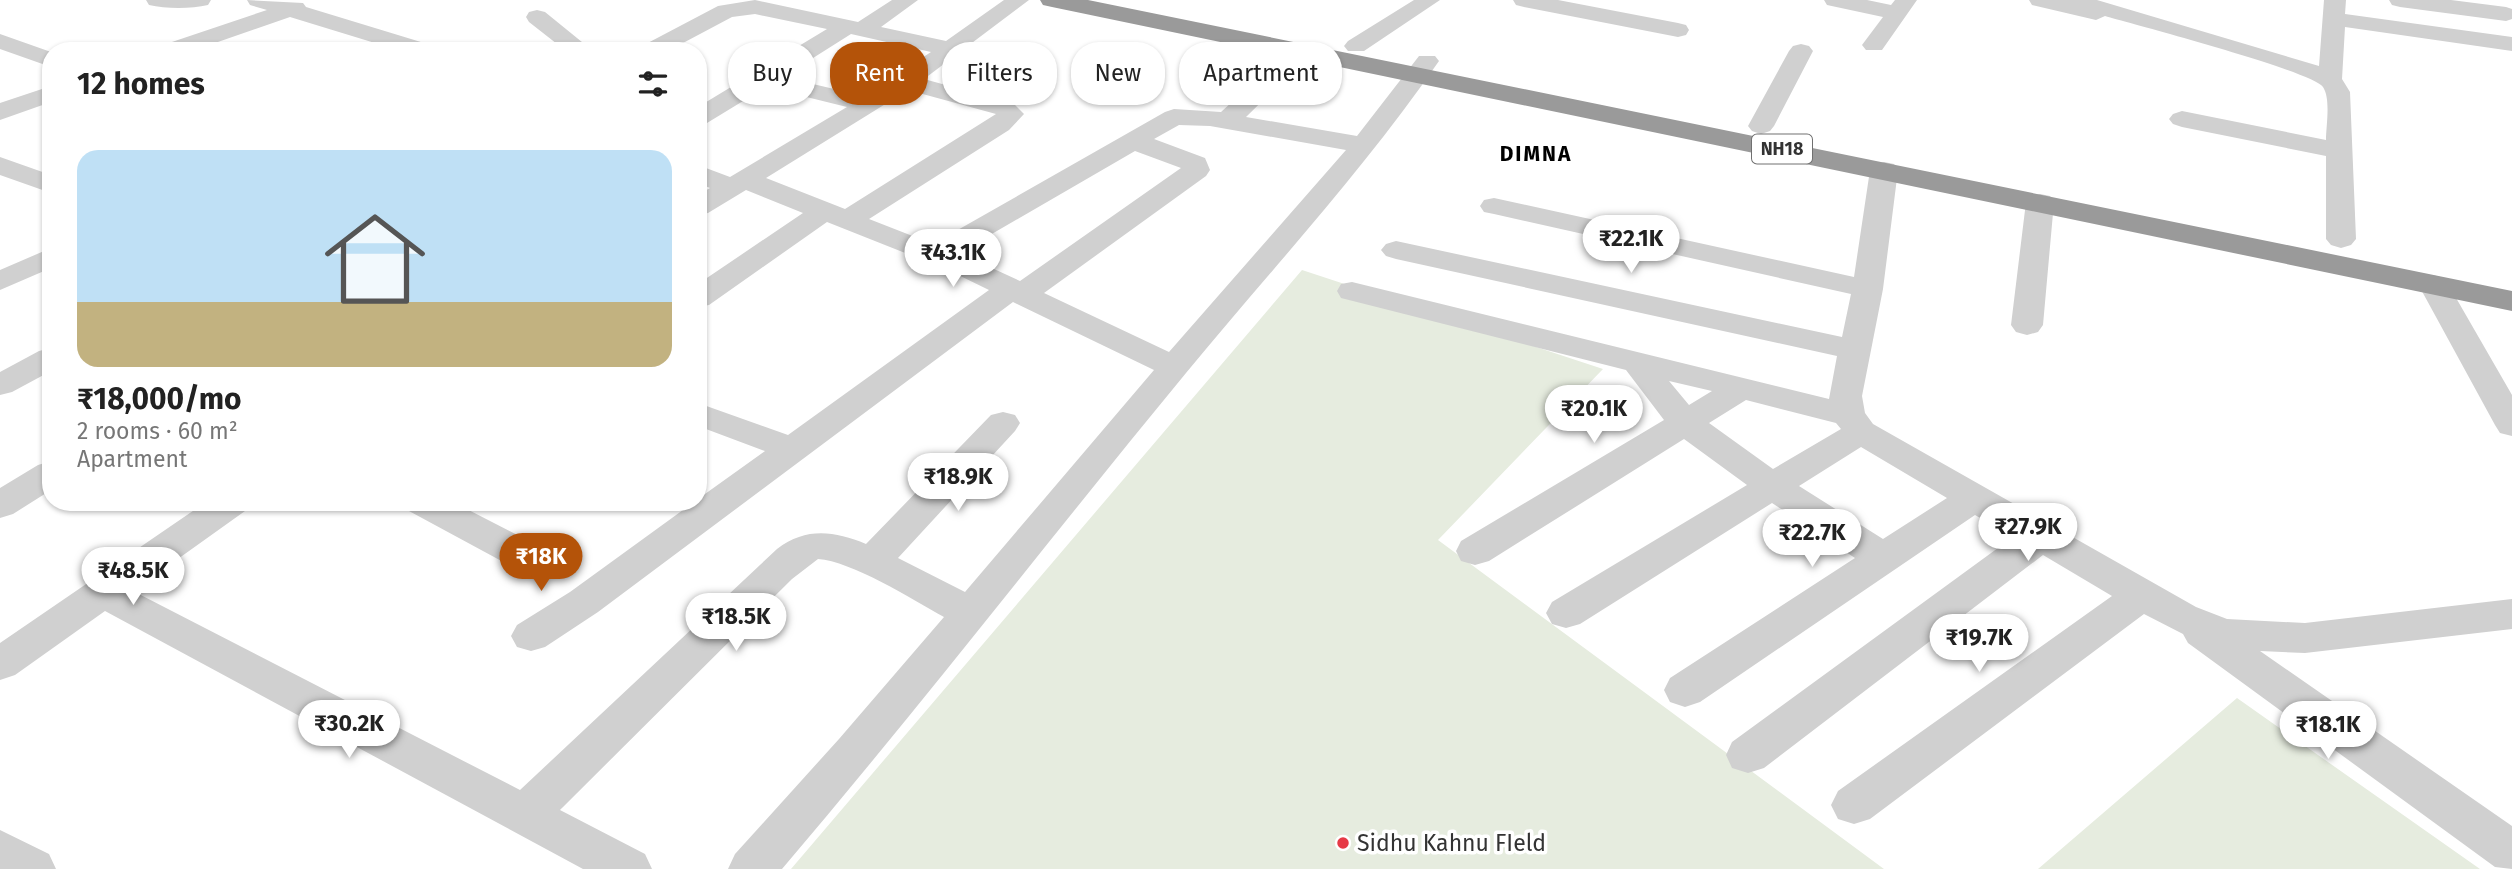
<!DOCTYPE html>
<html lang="en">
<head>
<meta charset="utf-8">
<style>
	:root { --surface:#fff; --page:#f2f2f2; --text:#222; --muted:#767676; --accent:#b45309 }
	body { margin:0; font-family:"Fira Sans",sans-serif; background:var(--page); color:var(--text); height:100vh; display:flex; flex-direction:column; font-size:26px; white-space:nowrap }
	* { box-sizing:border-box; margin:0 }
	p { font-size:23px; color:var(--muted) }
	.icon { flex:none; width:38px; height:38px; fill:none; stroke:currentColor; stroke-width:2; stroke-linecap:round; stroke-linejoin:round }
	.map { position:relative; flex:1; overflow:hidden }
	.side { position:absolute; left:42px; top:42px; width:665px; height:469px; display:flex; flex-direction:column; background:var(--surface); border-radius:28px; box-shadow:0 2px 5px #0004 }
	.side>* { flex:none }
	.top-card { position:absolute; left:728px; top:42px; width:665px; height:63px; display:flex; gap:14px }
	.price { position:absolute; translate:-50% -60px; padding:0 16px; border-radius:24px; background:#fff; color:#222; font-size:23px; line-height:46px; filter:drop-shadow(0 2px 4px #0008) }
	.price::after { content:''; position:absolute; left:50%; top:42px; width:21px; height:16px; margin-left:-10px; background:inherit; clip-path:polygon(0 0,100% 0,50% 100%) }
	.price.active { background:var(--accent); color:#fff }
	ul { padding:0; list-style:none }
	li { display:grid; align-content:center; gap:14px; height:371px; padding:0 35px }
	li span { display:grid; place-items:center; height:217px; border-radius:21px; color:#555 }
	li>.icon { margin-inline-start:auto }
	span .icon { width:126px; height:126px; fill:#fffc; stroke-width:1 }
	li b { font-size:30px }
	h2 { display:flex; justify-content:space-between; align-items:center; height:84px; padding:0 35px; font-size:30px }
	.chip { padding:0 24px; border-radius:28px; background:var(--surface); box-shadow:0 2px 5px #0004; font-size:24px; line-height:63px }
	.chip.active { background:var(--accent); color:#fff }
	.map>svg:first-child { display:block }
	.green { fill:#e6ecdf }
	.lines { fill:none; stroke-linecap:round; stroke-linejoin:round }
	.minor { fill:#d0d0d0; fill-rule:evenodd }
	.highway { fill:#9a9a9a; fill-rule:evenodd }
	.poi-dot { fill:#e63946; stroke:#fff; stroke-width:2.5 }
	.labels { text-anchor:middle; stroke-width:7; stroke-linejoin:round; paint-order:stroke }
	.shield { fill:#fff; stroke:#707070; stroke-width:2 }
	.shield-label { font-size:18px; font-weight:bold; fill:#333 }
	.far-district-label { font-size:21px; font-weight:bold; letter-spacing:2px; fill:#000; stroke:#fff }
	.near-poi-label { font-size:23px; fill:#333; stroke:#fff; text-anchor:start }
</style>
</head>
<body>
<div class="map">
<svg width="2512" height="869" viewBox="0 0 2512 869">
	<rect width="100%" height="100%" fill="#fff"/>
	<!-- green -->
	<path class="green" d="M1302,270L1603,369L1438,540L1884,869H791Z
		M2237,698L2480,869H2038Z"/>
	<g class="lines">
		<!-- minor -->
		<path class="minor" d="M146,0H211L208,5C191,9 166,9 149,5Z
			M247,0L303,3L306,7L434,46L438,51H401L290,17L192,51H156L160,46L267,10L250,5Z
			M755,0L858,22L892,0H918L881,27L946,41L1004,0H1029L924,79L1014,104L1024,114L1009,130L869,219L933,244L1165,112L1174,109L1221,112L1293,46H1309L1313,51L1246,117L1357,136L1419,56H1435L1439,61C1363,171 1271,270 1186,373C1050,538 920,707 782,869H728L735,854L839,739L944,617C912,599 851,561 818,559L792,579L560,810L645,854L652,869H583L105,611L15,675L0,680V643L206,502H250L245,511L133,591L520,790L777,549C806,527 834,531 866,544L991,415L1003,412L1015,415L1020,423L1015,431L898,558L965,592L1154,370L1013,302L598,612L545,647L531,651L517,647L511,636L517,625L570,592L694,502H698V499L765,451L698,426V403L788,435L989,290L948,270L827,222L709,305L698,307V284L803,213L746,190L708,213L698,215V195L710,188L698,183V165L730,177L847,107L766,87L707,123L698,126V107L827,29L755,14L732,17L668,51H638L642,46L718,6ZM851,34L931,52L864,96L783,77ZM908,90L996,114L845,209L766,178ZM1179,125L1210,126L1346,150L1169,352L1044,293L1206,176L1210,170L1205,158L1154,139ZM1135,151L1181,168L1020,281L959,253Z
			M1414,0H1440L1364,51H1348L1344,46L1348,41Z
			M1513,0H1558L1678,23L1686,25L1689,30L1686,35L1678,37L1524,7L1516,5Z
			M1824,0H1867L1891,5L1895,0H1917L1882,50H1866L1862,45L1883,17L1827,5Z
			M2029,0H2097L2319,66L2324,0H2346L2345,14L2512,37V51L2345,27L2342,79L2350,92L2356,239L2351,245L2341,248L2331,245L2326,239V156L2182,127L2173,124L2169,119L2173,114L2182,111L2326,140C2326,126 2331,99 2323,87C2312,71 2136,25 2105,16L2096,20L2032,5Z
			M2389,0H2451L2506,7L2512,9V19L2506,21L2400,7L2392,5Z
			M537,10L545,12L593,51H566L529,22L526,17L529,12Z
			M0,34L51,52V67L0,49Z
			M1801,44L1809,46L1813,51L1774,126L1770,131L1761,134L1752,131L1748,126L1789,51L1793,46Z
			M51,86V102L0,120V103Z
			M0,157L51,175V193L0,175Z
			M1884,162L1894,164L1898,170L1883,289L1862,396L1865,413L1873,424L2196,607L2227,619L2305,623L2512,599V629L2305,653L2260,651L2512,826V869L2495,867L2188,643L2183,634L2144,614L1870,819L1854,824L1838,819L1831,805L1838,791L2112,596L2043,555L1764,768L1748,773L1732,768L1726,755L1732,742L2013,537L1975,515L1700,702L1685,707L1670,702L1664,690L1670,678L1855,558L1772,503L1580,624L1566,628L1552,624L1546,613L1552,602L1747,485L1684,439L1489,561L1475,565L1461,561L1456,551L1461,541L1664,420L1626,370L1341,298L1337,291L1341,284L1352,282L1829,399L1837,356L1396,259L1386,256L1381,250L1386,244L1396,241L1842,337L1851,294L1494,214L1484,212L1480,206L1484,200L1494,198L1854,277L1870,170L1874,164ZM1669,381L1712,391L1689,405ZM1746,400L1836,423L1841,429L1773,469L1709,423ZM1861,447L1947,498L1883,539L1799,486Z
			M2040,194L2050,196L2054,202L2043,325L2038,332L2027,335L2016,332L2011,325L2026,202L2030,196Z
			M51,248V268L0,290V270Z
			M2433,275L2444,278L2448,284L2512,395V436L2500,433L2495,425L2418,284L2422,278Z
			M51,348V371L12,392L0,395V372L39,351Z
			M51,461V490L13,514L0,518V488L38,465Z
			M404,502H453L535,544L540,554L535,564L521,568L507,564L409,511Z
			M0,830L49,854L56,869H0Z"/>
		<!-- highway -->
		<path class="highway" d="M1040,0H1088L2512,291V311L1052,7L1043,5Z"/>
	</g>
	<!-- markers -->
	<circle class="poi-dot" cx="1343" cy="843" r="7"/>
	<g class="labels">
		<!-- shield labels -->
		<rect class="shield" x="1752" y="134.5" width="60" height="29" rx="5"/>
		<g class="shield-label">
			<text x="1782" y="155">NH18</text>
		</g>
		<!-- far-district labels -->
		<g class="far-district-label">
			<text x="1536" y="161">DIMNA</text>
		</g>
		<!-- near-poi labels -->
		<g class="near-poi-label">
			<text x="1357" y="851">Sidhu Kahnu FIeld</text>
		</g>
	</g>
</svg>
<b class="price" style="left:1631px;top:275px">₹22.1K</b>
<b class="price" style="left:953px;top:289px">₹43.1K</b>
<b class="price" style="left:1594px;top:445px">₹20.1K</b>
<b class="price" style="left:958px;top:513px">₹18.9K</b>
<b class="price" style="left:2028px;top:563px">₹27.9K</b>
<b class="price" style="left:1812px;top:569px">₹22.7K</b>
<b class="price active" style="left:541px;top:593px">₹18K</b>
<b class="price" style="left:133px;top:607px">₹48.5K</b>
<b class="price" style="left:736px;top:653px">₹18.5K</b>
<b class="price" style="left:1979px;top:674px">₹19.7K</b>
<b class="price" style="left:349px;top:760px">₹30.2K</b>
<b class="price" style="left:2328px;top:761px">₹18.1K</b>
<div class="top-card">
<a class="chip">Buy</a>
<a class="chip active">Rent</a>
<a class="chip">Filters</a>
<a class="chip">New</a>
<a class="chip">Apartment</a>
</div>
<section class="side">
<h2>12 homes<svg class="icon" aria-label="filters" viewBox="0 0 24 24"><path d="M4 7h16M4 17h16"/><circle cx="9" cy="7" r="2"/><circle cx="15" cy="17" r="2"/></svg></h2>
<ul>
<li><span style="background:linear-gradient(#bfe0f5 70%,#c2b280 0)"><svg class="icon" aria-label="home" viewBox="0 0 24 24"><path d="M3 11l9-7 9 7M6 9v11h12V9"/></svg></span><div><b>₹18,000/mo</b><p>2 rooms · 60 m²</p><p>Apartment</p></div></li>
</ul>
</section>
</div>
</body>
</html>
